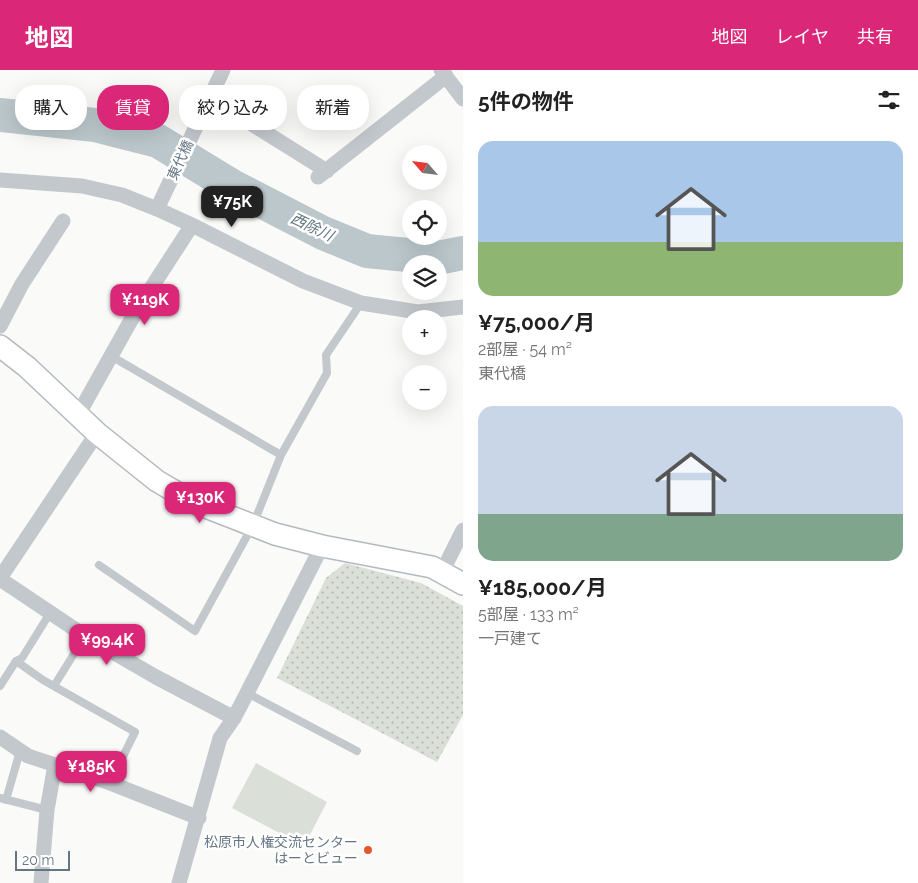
<!DOCTYPE html>
<html lang="ja">
<head>
<meta charset="utf-8">
<style>
	:root { --surface:#fff; --page:#f6f6f6; --text:#222; --muted:#767676; --accent:#db2777 }
	body { margin:0; font-family:Raleway,"Noto Sans JP",sans-serif; background:var(--page); color:var(--text); height:100vh; display:flex; flex-direction:column; font-size:19px; white-space:nowrap }
	* { box-sizing:border-box; margin:0 }
	p { font-size:16px; color:var(--muted) }
	.icon { flex:none; width:28px; height:28px; fill:none; stroke:currentColor; stroke-width:2; stroke-linecap:round; stroke-linejoin:round }
	.map { position:relative; flex:1; overflow:hidden }
	.details { display:flex; flex-direction:column; background:var(--surface); width:455px }
	.details>* { flex:none }
	.top-card { position:absolute; left:15px; top:15px; width:372px; height:45px; display:flex; gap:10px }
	.needle { width:32px; rotate:298deg }
	.controls { position:absolute; left:402px; top:75px; display:grid; gap:10px }
	.controls a { display:grid; place-items:center; width:45px; height:45px; border-radius:50%; background:var(--surface); box-shadow:0 5px 20px #0002; font-size:25px }
	.scale { position:absolute; left:15px; bottom:12px; width:55px; box-sizing:border-box; padding-left:5px; border:2px solid #657683; border-top:0; font-size:14px; line-height:18px; white-space:nowrap; color:#657683; -webkit-text-stroke:4px #fff; paint-order:stroke }
	.price { position:absolute; translate:-50% -42px; padding:0 11px; border-radius:10px; background:var(--accent); color:#fff; font-size:16px; line-height:32px; filter:drop-shadow(0 1px 2px #0008) }
	.price::after { content:''; position:absolute; left:50%; top:30px; width:15px; height:11px; margin-left:-8px; background:inherit; clip-path:polygon(0 0,100% 0,50% 100%) }
	.price.on { background:#222; color:#fff }
	ul { padding:0; list-style:none }
	li { display:grid; align-content:center; gap:10px; height:265px; padding:0 15px }
	li span { display:grid; place-items:center; height:155px; border-radius:15px; color:#555 }
	li>.icon { margin-inline-start:auto }
	span .icon { width:90px; height:90px; fill:#fffc; stroke-width:1 }
	li b { font-size:21px }
	h2 { display:flex; justify-content:space-between; align-items:center; height:60px; padding:0 15px; font-size:21px }
	.chip { padding:0 18px; border-radius:20px; background:var(--surface); box-shadow:0 5px 20px #0002; font-size:18px; line-height:45px }
	.chip.on { background:var(--accent); color:#fff }
	header { display:flex; align-items:center; gap:30px; box-sizing:border-box; height:70px; padding:0 25px; background:var(--accent); color:#fff }
	header strong { font-size:24px }
	nav { display:flex; gap:28px; margin-inline-start:auto; font-size:18px }
	main { display:flex; flex:1; min-height:0 }
	.map>svg:first-child { display:block }
	.grass { fill:#dadfd7 }
	.park { fill:url(#park-dots) }
	.lines { fill:none; stroke-linecap:round; stroke-linejoin:round }
	.river { stroke:#bbc7cb; stroke-width:34 }
	.secondary-casing { stroke:#b3babf; stroke-width:24 }
	.lane { stroke:#c3c8cc; stroke-width:8 }
	.street { stroke:#c3c8cc; stroke-width:15 }
	.secondary { stroke:#fff; stroke-width:21 }
	.poi-dot { fill:#e4572e; stroke:#fff; stroke-width:2 }
	.labels { text-anchor:middle; stroke-width:5; stroke-linejoin:round; paint-order:stroke }
	.street-label { font-size:14px; fill:#657683; stroke:#fff }
	.poi-label { font-size:14px; fill:#657683; stroke:#fff; text-anchor:end }
	.water-label { font-size:15px; font-style:italic; fill:#60757c; stroke:#fff }
</style>
</head>
<body>
<header>
<strong>地図</strong>
<nav><a>地図</a><a>レイヤ</a><a>共有</a></nav>
</header>
<main>
<div class="map">
<svg width="463" height="813" viewBox="0 0 463 813">
	<defs>
		<pattern id="park-dots" width="8" height="8" patternUnits="userSpaceOnUse" patternTransform="scale(1.25)"><rect width="8" height="8" fill="#dadfd7"/><path d="M2 2h.1M6 6h.1" fill="none" stroke="#b4b9b4" stroke-width="1.8" stroke-linecap="round"/></pattern>
	</defs>
	<rect width="100%" height="100%" fill="#fafaf8"/>
	<!-- grass -->
	<path class="grass" d="M256,693L327,732L304,776L232,738Z"/>
	<!-- park -->
	<path class="park" d="M345,493L421,513L463,536V645L437,692L277,608L326,508Z"/>
	<g class="lines">
		<!-- river -->
		<path class="river" d="M0,45L95,55L158,71L232,116L323,163L367,181L438,188L463,183"/>
		<!-- secondary casing -->
		<g class="secondary-casing">
			<path id="secondary" d="M0,276L27,297L97,363L157,411L193,432L275,464L322,476L432,497L463,514"/>
		</g>
		<!-- lane -->
		<path class="lane" d="M111,286L281,385
			M99,495L195,561L253,455L281,385L327,303L326,285L361,233
			M16,591L43,610L135,662L110,713
			M0,616L16,591L22,588L50,543
			M54,616L85,566
			M247,623L357,681
			M0,728L47,740
			M6,730L20,681"/>
		<!-- street -->
		<path class="street" d="M441,0L463,29
			M210,28L327,101
			M318,107L446,6
			M0,110L82,116L122,125L157,139L192,155L303,211L361,233L418,242L463,237
			M157,139L223,0
			M0,256L22,214L63,151
			M78,345L135,243L192,155
			M442,502L463,460
			M0,508L97,363
			M0,509L85,566L156,607L234,648
			M0,667L28,686L110,713L199,748
			M41,813L47,740L55,695
			M179,813L220,668L234,648L247,623L322,476"/>
		<!-- secondary -->
		<use href="#secondary" class="secondary"/>
	</g>
	<!-- markers -->
	<circle class="poi-dot" cx="368" cy="780" r="5"/>
	<g class="labels">
		<!-- street labels -->
		<g class="street-label">
			<text transform="translate(180 90) rotate(-65)" y="5">東代橋</text>
		</g>
		<!-- poi labels -->
		<g class="poi-label">
			<text x="358" y="777">松原市人権交流センター<tspan x="358" dy="16">はーとビュー</tspan></text>
		</g>
		<!-- water labels -->
		<g class="water-label">
			<text transform="translate(312 157) rotate(26)" y="5">西除川</text>
		</g>
	</g>
</svg>
<div class="controls">
<a><svg class="needle" viewBox="-14 -14 28 28"><path d="M0-13l5 13h-10z" fill="#e53935"/><path d="M0 13l5-13h-10z" fill="#767676"/></svg></a>
<a><svg class="icon" aria-label="locate" viewBox="0 0 24 24"><circle cx="12" cy="12" r="6"/><path d="M12 2v4M12 18v4M2 12h4M18 12h4"/></svg></a>
<a><svg class="icon" aria-label="layers" viewBox="0 0 24 24"><path d="M12 4l9 5-9 5-9-5zM3 14l9 5 9-5"/></svg></a>
<a>+</a>
<a>−</a>
</div>
<div class="scale">20 m</div>
<b class="price on" style="left:232px;top:158px">¥75K</b>
<b class="price" style="left:145px;top:256px">¥119K</b>
<b class="price" style="left:200px;top:454px">¥130K</b>
<b class="price" style="left:107px;top:596px">¥99.4K</b>
<b class="price" style="left:91px;top:723px">¥185K</b>
<div class="top-card">
<a class="chip">購入</a>
<a class="chip on">賃貸</a>
<a class="chip">絞り込み</a>
<a class="chip">新着</a>
</div>
</div>
<section class="details">
<h2>5件の物件<svg class="icon" aria-label="filters" viewBox="0 0 24 24"><path d="M4 7h16M4 17h16"/><circle cx="9" cy="7" r="2"/><circle cx="15" cy="17" r="2"/></svg></h2>
<ul>
<li><span style="background:linear-gradient(#a9c7e8 65%,#8fb573 0)"><svg class="icon" aria-label="home" viewBox="0 0 24 24"><path d="M3 11l9-7 9 7M6 9v11h12V9"/></svg></span><div><b>¥75,000/月</b><p>2部屋 · 54 m²</p><p>東代橋</p></div></li>
<li><span style="background:linear-gradient(#c9d6e8 70%,#7fa58c 0)"><svg class="icon" aria-label="home" viewBox="0 0 24 24"><path d="M3 11l9-7 9 7M6 9v11h12V9"/></svg></span><div><b>¥185,000/月</b><p>5部屋 · 133 m²</p><p>一戸建て</p></div></li>
</ul>
</section>
</main>
</body>
</html>
